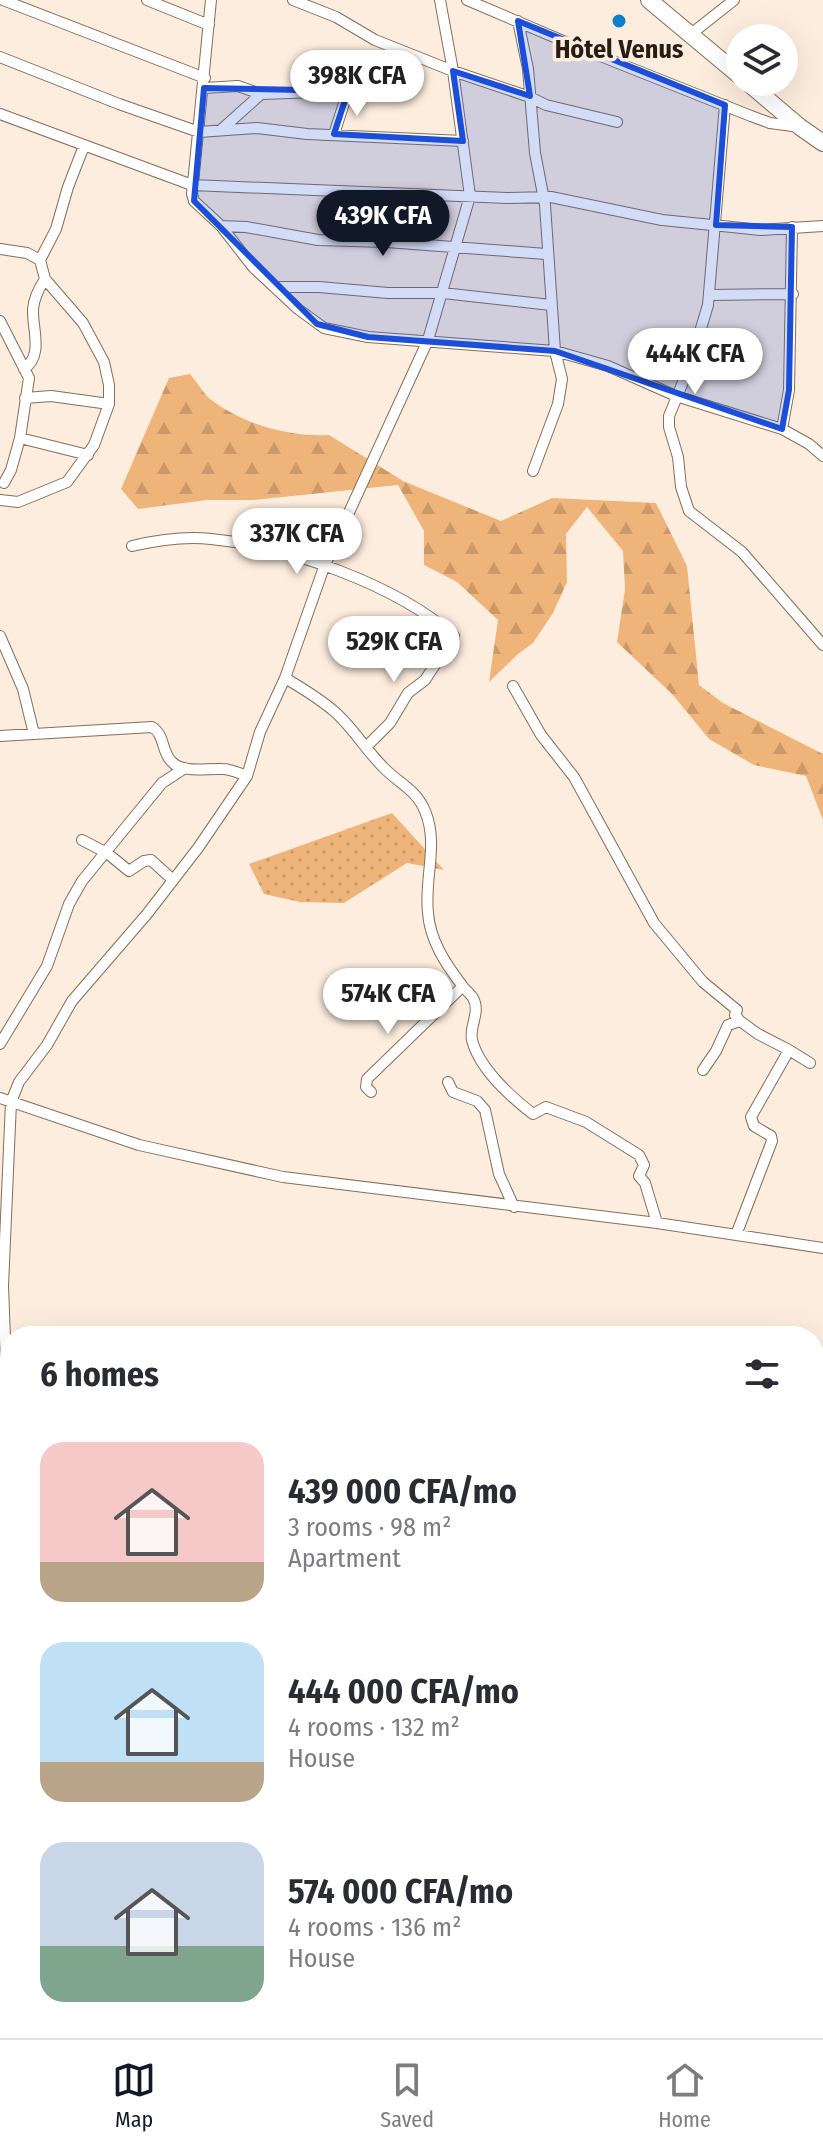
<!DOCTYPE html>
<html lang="en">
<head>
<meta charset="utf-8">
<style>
	:root { --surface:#fff; --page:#f7f7f7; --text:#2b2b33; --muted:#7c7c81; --line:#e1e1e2; --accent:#111827 }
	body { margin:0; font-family:"Fira Sans Condensed",sans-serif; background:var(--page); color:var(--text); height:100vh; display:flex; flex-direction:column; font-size:30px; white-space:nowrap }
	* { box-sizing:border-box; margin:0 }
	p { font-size:26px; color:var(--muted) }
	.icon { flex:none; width:44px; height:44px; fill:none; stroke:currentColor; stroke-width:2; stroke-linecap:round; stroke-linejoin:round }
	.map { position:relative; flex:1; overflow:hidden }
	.sheet { position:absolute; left:0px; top:1326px; width:824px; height:712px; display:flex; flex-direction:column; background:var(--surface); border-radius:32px 32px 0 0; box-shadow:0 8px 32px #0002 }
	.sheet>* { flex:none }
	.tools { position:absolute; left:726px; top:24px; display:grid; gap:16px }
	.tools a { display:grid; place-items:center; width:72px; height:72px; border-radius:50%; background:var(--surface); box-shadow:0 8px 32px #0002; font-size:40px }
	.price { position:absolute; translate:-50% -68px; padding:0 18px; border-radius:28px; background:#fff; color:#222; font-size:26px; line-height:52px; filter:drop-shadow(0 2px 4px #0008) }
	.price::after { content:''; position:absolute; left:50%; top:48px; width:24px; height:18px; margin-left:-12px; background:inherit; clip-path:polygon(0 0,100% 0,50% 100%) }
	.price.active { background:var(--accent); color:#fff }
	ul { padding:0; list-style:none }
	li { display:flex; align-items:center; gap:24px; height:200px; padding:0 40px }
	li span { display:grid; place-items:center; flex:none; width:224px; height:160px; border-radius:24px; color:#555 }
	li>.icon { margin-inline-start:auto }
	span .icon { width:96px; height:96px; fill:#fffc; stroke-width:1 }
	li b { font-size:34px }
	h2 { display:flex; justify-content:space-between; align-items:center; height:96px; padding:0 40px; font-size:34px }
	.tabs { display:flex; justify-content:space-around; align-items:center; height:112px; border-top:2px solid var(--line); background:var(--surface); font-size:22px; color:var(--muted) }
	.tabs a { display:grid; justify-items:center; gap:4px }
	.tabs .active { color:var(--accent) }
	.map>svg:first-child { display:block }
	.grass { fill:url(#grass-dots) }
	.forest { fill:url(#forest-firs) }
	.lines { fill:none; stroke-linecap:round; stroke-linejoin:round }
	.minor-casing { stroke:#856e57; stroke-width:12 }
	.highway-casing { stroke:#856e57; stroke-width:18 }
	.minor { stroke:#fff; stroke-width:10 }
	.highway { stroke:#fff; stroke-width:16 }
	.marked { fill:#1d4ed8; fill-opacity:0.2; stroke:#1d4ed8; stroke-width:6; stroke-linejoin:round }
	.poi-dot { fill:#0e80c9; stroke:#fdedde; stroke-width:3 }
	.labels { text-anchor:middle; stroke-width:7; stroke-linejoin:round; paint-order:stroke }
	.poi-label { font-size:26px; font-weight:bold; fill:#271d13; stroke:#fdedde }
</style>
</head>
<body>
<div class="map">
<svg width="823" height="2038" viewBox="0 0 823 2038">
	<defs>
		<pattern id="grass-dots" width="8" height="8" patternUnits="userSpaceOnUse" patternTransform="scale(2)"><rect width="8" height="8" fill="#eeb479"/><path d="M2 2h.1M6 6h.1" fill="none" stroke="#cc9a68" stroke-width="1.8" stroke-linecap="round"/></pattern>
		<pattern id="forest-firs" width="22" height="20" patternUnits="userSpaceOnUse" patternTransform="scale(2)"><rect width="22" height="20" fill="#eeb479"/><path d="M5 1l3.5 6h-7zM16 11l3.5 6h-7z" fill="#cc9a68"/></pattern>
	</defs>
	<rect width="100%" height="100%" fill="#fdedde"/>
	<!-- grass -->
	<path class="grass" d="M392,813L444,870L407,863L344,903L300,902L264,894L249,864Z"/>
	<!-- forest -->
	<path class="forest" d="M190,374C197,382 203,393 210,399C243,424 287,437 329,435L403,481L501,521L552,498L656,503L687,566L699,685L723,703L823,754V820L806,776L754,765L709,739L673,695L617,642L625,589L623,551L587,507L566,534L567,582L553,613L533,643L518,654L489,682L498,620L457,582L424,565V531L398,485L254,500H207L138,509L121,489L169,378Z
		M814,1516H823V1917L814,1918Z
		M209,2028H476L470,2038H202Z"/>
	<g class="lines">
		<!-- minor casing -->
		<g class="minor-casing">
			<path id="minor" d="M3,0L205,78
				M147,0L209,25
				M211,0L192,194L194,201L221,226L253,267L298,309L324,328L368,337L555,351L608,366L676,396L782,429L809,444L823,456
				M293,0L336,17L375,40L453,71L530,97L546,105L617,122
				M467,0L568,43L751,116L770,123L800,127
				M518,21L528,69L535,153L545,205L555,351L562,379L558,404L533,471
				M691,34L734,0
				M0,57L119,104L199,132L257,128L307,134L463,141
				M204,88L238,86L261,94
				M725,105L708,305L690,365L669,416V427L678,457L681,487L689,511L742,552L823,645
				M0,114L192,185L507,198L551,197L662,220L732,227L760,230L823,226
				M222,129L261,94L348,91L350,89
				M334,134L348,91
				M221,226L246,227L318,240L387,242L546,254
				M0,249L27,253L40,260L45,279L83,323L104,362L109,385V404L94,445L67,482L18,502L0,500
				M40,260L56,229L68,187L84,146
				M277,287H319L388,293H443L551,305
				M709,295L793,294
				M0,321L29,378L20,438L11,470L4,483
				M24,369C44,355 32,329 33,309C34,298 39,288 45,279
				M25,398L51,396L109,404
				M782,429L789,390L792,227
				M20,438L88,455
				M132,546C158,540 184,536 211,539C287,546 397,585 454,636V642L440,657L425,680L408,693L390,723L366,747
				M0,636L23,689L34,734
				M285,678C302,688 320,699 335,712C353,728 366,750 383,767C398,783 416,789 425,811C439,844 424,878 428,913C430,940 445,963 461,984C464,989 470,993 473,998C481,1012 469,1026 472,1040C479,1068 511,1097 533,1114L546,1107L586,1122L639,1155L644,1165L639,1176L645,1183L657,1223
				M513,686L541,735L574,777L654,923L703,982L737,1010L735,1015L740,1021L728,1025L716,1051L703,1070
				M0,736L152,727C165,735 161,750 171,761C182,774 206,768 222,769C231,769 239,773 247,776
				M82,840L107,853L129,871L144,861L151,860L173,880
				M0,1044L47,966L69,904L82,881L162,783L185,768
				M789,1050L810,1063
				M448,1082L453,1092L477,1101L485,1110L499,1174L514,1207
				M371,1092L366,1087L367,1079L462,987
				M0,1098L139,1145L283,1177L657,1223L823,1248
				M736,1235L772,1141L771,1136L754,1126L751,1117L789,1050L758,1034L740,1021
				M0,1435L7,1391L3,1286L11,1102L19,1082L47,1045L72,1001L147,914L198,848L247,776L260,732L285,678L324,567L428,340L470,196L453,71L440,0
				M0,1574L10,1588
				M0,1706L10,1708
				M0,1940L10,1935
				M227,2028L232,2038"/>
		</g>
		<!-- highway casing -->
		<g class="highway-casing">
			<path id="highway" d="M649,0L740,76
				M747,82L800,127L823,143"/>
		</g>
		<!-- minor -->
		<use href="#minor" class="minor"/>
		<!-- highway -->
		<use href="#highway" class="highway"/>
	</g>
	<!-- marked area -->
	<path class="marked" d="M518,21L725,105L716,225L792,227L789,390L782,429L555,351L368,337L317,324L194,201L204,88L348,91L334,134L463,141L453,71L530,96Z"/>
	<!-- markers -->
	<circle class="poi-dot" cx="619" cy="21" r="8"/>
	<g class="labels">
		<!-- poi labels -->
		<g class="poi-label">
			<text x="619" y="58">Hôtel Venus</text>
		</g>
	</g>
</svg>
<div class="tools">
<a><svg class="icon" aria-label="layers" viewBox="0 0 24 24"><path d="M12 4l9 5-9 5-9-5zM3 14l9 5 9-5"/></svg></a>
</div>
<b class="price" style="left:357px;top:118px">398K CFA</b>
<b class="price active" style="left:383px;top:258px">439K CFA</b>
<b class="price" style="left:695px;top:396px">444K CFA</b>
<b class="price" style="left:297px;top:576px">337K CFA</b>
<b class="price" style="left:394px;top:684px">529K CFA</b>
<b class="price" style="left:388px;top:1036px">574K CFA</b>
<section class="sheet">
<h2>6 homes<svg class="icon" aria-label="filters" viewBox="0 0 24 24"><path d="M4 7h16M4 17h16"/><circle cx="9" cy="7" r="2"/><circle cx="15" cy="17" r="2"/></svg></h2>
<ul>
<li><span style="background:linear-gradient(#f6c9c9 75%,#b9a48a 0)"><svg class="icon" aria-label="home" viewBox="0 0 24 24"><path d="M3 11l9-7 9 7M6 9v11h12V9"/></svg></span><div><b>439 000 CFA/mo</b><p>3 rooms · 98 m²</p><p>Apartment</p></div></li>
<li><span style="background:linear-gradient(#bfe0f5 75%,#b9a48a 0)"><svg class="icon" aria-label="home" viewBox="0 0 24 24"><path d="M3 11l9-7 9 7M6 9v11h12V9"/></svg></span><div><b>444 000 CFA/mo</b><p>4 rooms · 132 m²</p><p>House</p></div></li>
<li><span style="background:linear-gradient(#c9d6e8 65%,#7fa58c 0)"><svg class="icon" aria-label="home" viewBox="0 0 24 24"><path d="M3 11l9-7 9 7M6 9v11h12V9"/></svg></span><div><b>574 000 CFA/mo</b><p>4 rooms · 136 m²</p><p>House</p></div></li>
</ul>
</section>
</div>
<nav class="tabs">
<a class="active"><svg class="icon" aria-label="map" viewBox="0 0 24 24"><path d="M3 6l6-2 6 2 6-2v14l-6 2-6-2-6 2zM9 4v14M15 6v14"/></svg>Map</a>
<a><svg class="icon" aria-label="saved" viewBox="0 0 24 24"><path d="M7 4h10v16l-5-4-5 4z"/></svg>Saved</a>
<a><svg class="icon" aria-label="home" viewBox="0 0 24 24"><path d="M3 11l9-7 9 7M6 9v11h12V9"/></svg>Home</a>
</nav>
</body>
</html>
